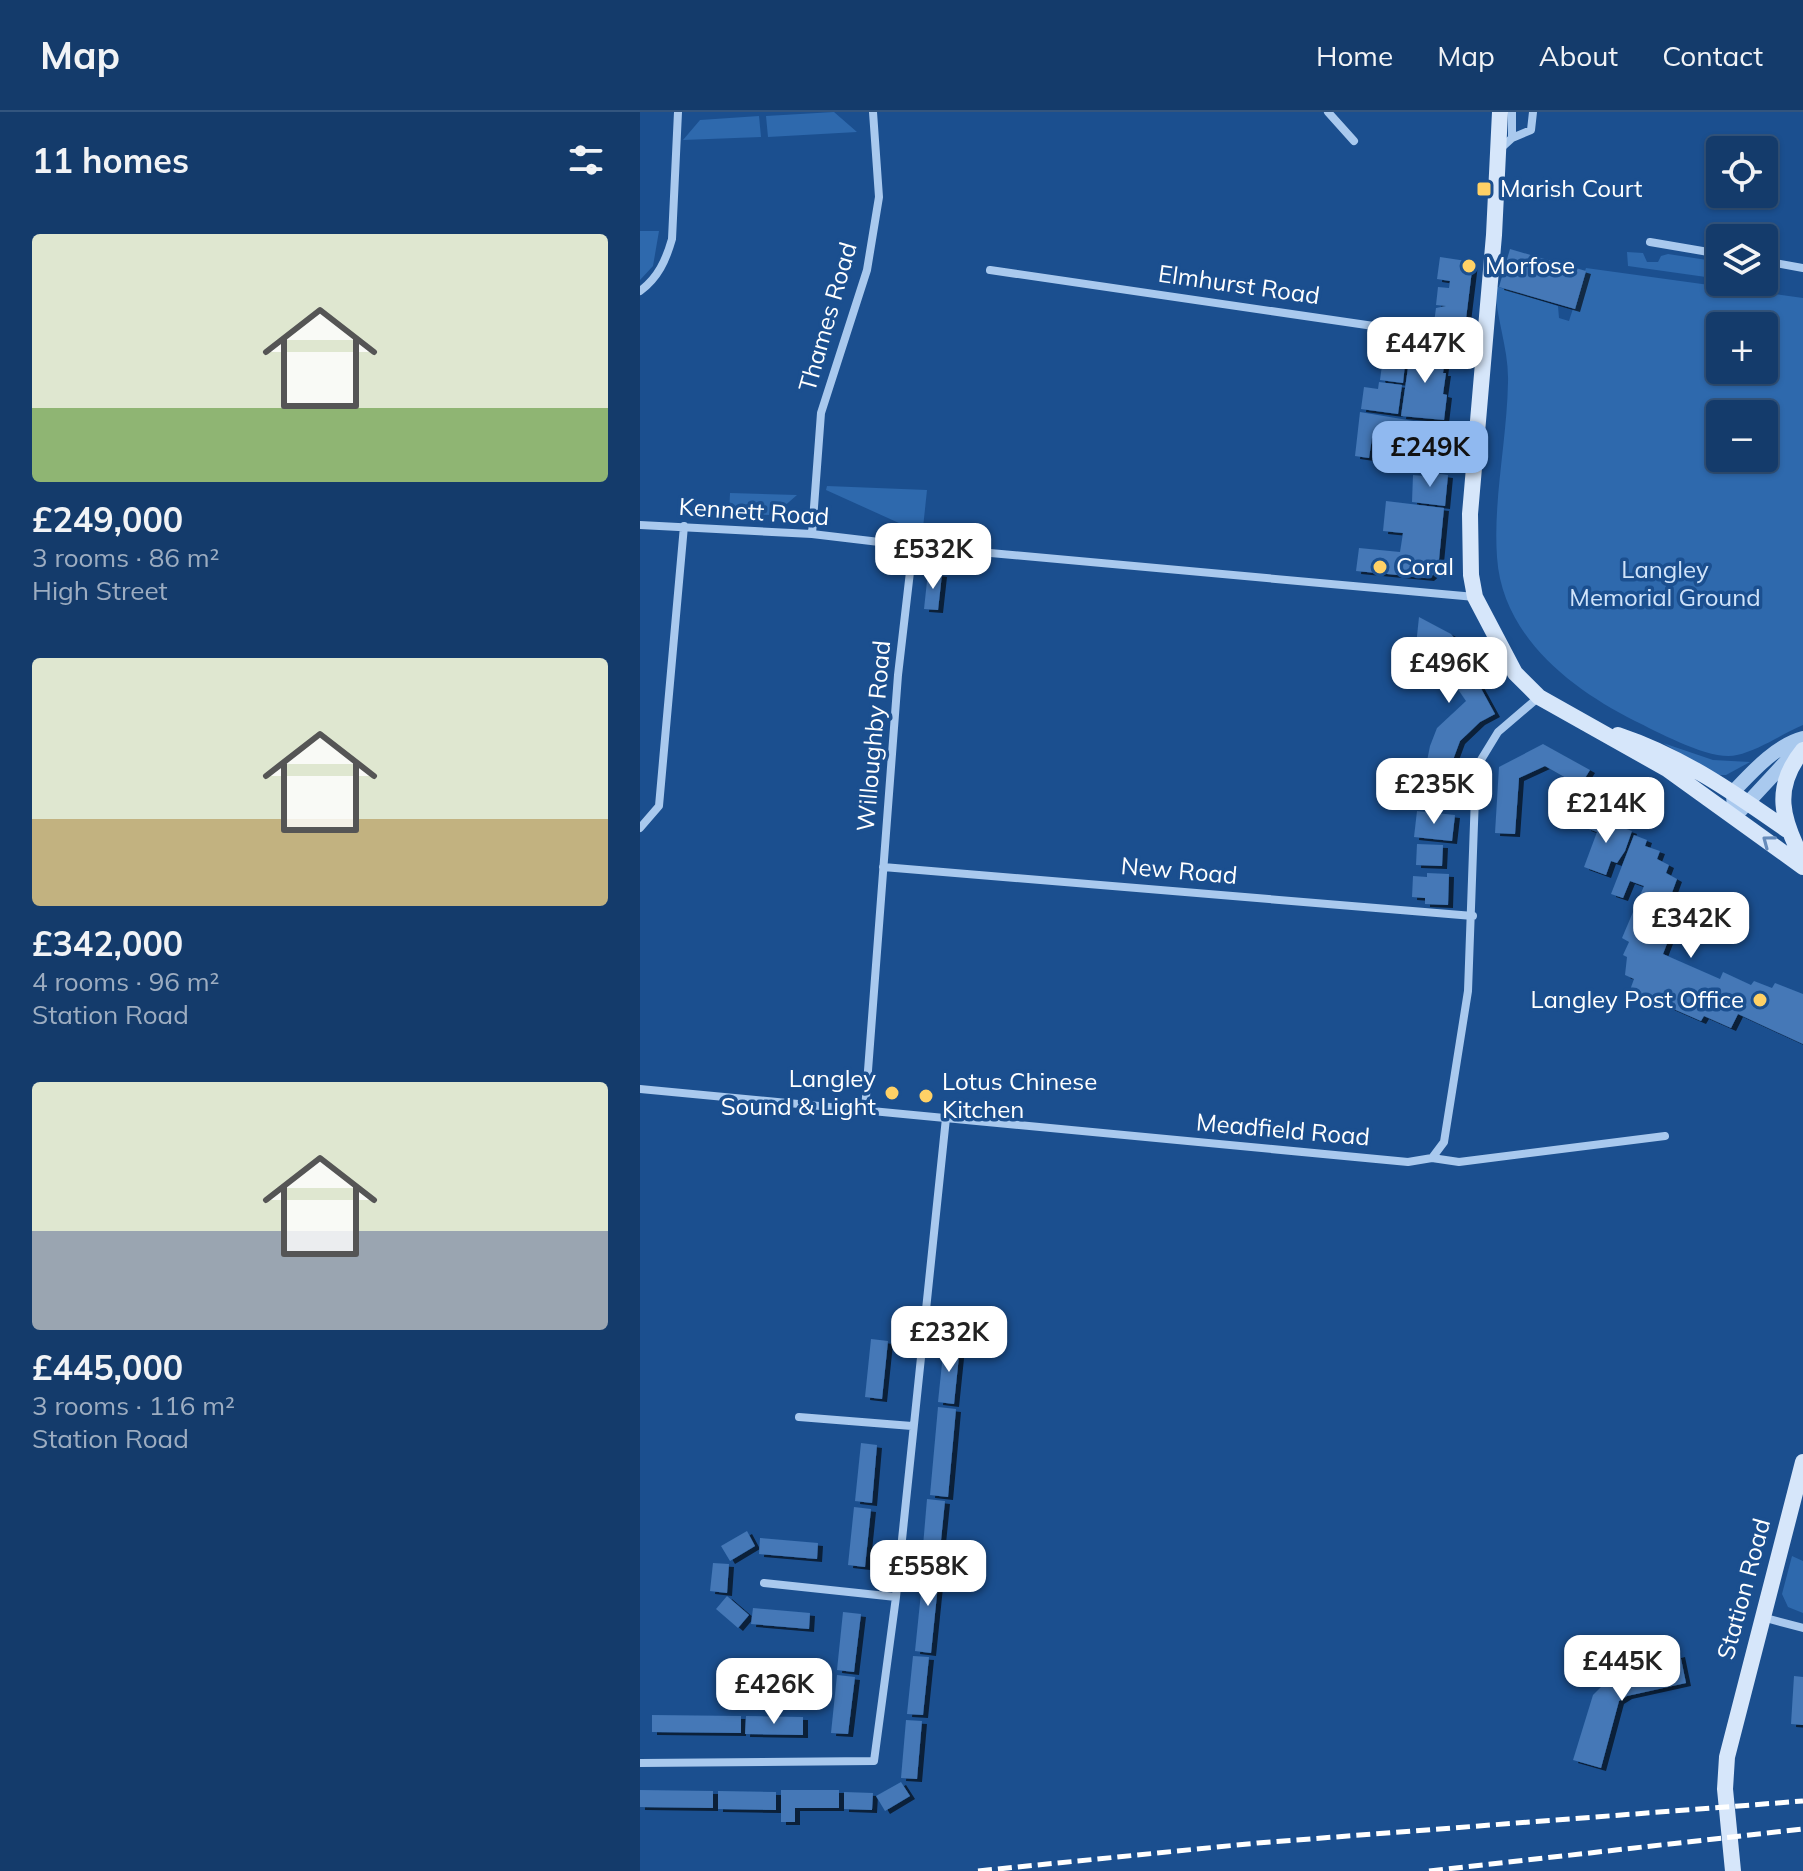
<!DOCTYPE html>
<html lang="en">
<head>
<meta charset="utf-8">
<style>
	:root { --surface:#143b6b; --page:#214673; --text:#f1f3f6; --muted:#9dadc1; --line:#33557e; --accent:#90b9f0 }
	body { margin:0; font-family:Mulish,sans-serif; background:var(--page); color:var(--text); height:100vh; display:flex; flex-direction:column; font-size:30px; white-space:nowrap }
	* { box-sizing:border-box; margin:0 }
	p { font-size:26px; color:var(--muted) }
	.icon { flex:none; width:44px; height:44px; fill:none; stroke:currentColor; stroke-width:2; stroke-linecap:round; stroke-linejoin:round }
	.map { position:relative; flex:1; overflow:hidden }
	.side { display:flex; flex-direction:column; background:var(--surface); width:640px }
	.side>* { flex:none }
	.fabs { position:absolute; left:1066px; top:24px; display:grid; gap:16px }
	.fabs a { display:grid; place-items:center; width:72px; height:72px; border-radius:8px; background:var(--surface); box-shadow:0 2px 6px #0004,0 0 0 2px var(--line); font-size:40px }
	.price { position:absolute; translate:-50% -68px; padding:0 18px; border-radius:16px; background:#fff; color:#222; font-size:26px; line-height:52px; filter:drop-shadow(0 2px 4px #0008) }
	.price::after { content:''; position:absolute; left:50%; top:48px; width:24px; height:18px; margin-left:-12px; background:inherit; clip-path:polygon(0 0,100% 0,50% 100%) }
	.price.current { background:var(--accent); color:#111 }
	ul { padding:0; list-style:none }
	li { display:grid; align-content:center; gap:16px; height:424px; padding:0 32px }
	li span { display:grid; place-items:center; height:248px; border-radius:8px; color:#555 }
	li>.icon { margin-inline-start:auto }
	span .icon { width:144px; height:144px; fill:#fffc; stroke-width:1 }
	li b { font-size:34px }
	h2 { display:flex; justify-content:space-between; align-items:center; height:96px; padding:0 32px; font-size:34px }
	header { display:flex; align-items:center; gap:48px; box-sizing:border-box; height:112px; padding:0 40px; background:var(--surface); border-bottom:2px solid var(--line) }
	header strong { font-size:38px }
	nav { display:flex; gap:44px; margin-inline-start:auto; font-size:28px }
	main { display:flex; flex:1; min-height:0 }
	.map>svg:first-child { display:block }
	.green { fill:#2e69ad; fill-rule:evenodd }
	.building { fill:#4478b7; filter:url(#shadow) }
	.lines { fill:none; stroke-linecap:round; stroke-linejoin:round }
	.minor { stroke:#a9c9ee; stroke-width:8 }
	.tertiary { stroke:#a9c9ee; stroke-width:14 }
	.secondary { stroke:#d6e6fa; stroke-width:16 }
	.rail { stroke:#fff; stroke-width:5; stroke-dasharray:14 6; stroke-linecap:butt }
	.oneway { stroke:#668bba }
	.poi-dot { fill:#ffd166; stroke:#1b4f8f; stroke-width:3 }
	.labels { text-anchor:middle; stroke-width:7; stroke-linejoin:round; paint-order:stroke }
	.poi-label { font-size:24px; fill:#fff; stroke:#1b4f8f; text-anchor:start }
	.street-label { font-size:24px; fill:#fff; stroke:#1b4f8f }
	.park-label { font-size:24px; fill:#cfe3fa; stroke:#1b4f8f }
</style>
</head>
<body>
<header>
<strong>Map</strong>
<nav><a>Home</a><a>Map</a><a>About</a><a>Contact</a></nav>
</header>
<main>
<section class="side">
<h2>11 homes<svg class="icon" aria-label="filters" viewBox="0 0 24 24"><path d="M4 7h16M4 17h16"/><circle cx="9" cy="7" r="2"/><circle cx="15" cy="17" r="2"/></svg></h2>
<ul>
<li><span style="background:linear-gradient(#dfe7d0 70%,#8fb573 0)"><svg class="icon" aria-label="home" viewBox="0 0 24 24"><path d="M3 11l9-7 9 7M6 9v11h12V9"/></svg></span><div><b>£249,000</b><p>3 rooms · 86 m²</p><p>High Street</p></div></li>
<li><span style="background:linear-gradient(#dfe7d0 65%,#c2b280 0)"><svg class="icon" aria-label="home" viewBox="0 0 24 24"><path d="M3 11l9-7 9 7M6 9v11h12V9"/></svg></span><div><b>£342,000</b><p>4 rooms · 96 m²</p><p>Station Road</p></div></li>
<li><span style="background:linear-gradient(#dfe7d0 60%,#9aa5b1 0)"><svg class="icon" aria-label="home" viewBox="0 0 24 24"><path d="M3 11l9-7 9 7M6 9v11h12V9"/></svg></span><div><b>£445,000</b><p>3 rooms · 116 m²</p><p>Station Road</p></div></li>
</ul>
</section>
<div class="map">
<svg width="1163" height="1759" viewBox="0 0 1163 1759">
	<defs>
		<filter id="shadow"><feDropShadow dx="5" dy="3" stdDeviation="0" flood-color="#0009"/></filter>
	</defs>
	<rect width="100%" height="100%" fill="#1b4f8f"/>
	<!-- green -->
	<path class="green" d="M194,0L217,20L128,25L126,4Z
		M119,4L121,25L43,28L60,8Z
		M0,119H19L13,154L0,168Z
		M987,140L1003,141L1007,150H1018L1021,144L1028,142L1080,150V167L988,154Z
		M946,156L1163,186V613C1142,622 1119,638 1097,643C1072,650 1018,620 995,609C931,577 862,524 857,445C853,388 867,328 868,270C869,237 856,207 855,174L918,194L919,206L929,209ZM1080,214H1124V258H1080ZM1080,302H1124V346H1080Z
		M187,374L287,378L283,416H270L186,378Z
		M90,381L157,383L134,403L89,402Z
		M1023,631L1073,648L1110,650L1086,663H1076Z
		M1152,1444L1163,1449V1501L1148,1495L1142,1482Z"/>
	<!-- building -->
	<path class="building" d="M870,137L946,159L935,197L859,175Z
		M800,145L833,150L825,215L794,211L796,196L806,194L796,193L798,175L809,176L810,169L797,167Z
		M745,231L767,234L763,271L740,268Z
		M771,235L806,240L803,261H806L803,282L807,283L804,308L761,304Z
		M739,270L762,273L758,302L721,297L724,275L738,277Z
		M720,300L809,315L805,340L732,326L729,346L715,344Z
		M757,335L798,341L796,353L755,347Z
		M786,360L808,363L805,394L772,390L773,363L785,364Z
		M746,389L804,396L798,458L789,466L716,459L719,436L760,440L763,421L743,419Z
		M288,460L302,462L298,498L284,497Z
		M779,505L811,522L832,547L826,549L855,602L840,610L820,629L810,656L814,684L780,683V669H783L790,634L797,616L826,589L804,557L795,560L783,546L775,543Z
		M903,632L950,658L940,674L905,654L879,666L875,722L855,721L859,655Z
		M777,699L815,703L812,729L774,725Z
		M950,704L992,719L985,739L977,751L971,749L966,763L944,755L957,720L946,716Z
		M994,723L1007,728L1005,734L1020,739L1017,747L1029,753L1026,761L1037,767L1026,797L1032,800L1023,826L1028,829L1023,842L1080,867L1083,860L1111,873L1114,869L1132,876L1135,871L1163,882V932L1098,902L1091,916L1064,904L1061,909L990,878L994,867L985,863L987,845L983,843L989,830L982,826L1004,774L990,769L983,786L971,782Z
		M777,732L803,733L802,754L776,753Z
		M787,761L809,762L808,793L785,792V786L772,785L773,764L787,765Z
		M231,1227L248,1229L242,1287L225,1285Z
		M304,1232L320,1234L314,1292L298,1290Z
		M298,1295L316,1297L308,1385L290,1383Z
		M221,1331L237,1333L232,1391L215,1389Z
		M287,1387L305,1389L299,1448L282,1446Z
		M214,1395L231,1397L225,1455L208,1453Z
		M107,1419L115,1434L90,1449L81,1434Z
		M120,1426L178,1431L177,1447L119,1442Z
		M73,1451L89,1452L87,1481L70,1479Z
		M284,1452L300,1453L291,1541L275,1539Z
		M87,1484L109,1503L98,1516L76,1497Z
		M113,1496L170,1501L169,1517L111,1512Z
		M203,1500L221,1502L214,1560L197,1558Z
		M1040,1542L1046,1571L987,1584L979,1589L961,1656L933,1648L953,1583L969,1567L980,1558Z
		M273,1544L289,1545L283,1603L267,1602Z
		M197,1563L215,1565L208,1622L191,1621Z
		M1154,1564L1163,1565V1613L1151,1612Z
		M12,1603L101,1604V1621L12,1620Z
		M106,1604L163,1605V1623L105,1622Z
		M266,1608L282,1609L277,1667L261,1666Z
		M261,1670L270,1684L245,1699L236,1684Z
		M0,1678L73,1679V1696L0,1695Z
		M141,1678H199V1696H155V1710H141Z
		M78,1679L136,1680V1698L78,1697Z
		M204,1680L233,1681L232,1698L204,1697Z"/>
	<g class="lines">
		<!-- minor -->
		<path class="minor" d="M688,0L714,29
			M872,0V26
			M860,37L872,26L891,18L893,0
			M1010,130L1080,142
			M1124,149L1163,156
			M350,158L843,230
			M0,179C18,166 26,148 32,127L38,0
			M0,413L172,422L273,434
			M172,422L181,301L227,158L239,85L233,0
			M0,716L19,694L44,414
			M243,755L833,804
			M0,977L768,1050L792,1046L819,1050L1025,1024
			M225,998L258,563L273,434L835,485
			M792,1046L804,1030L828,879L836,656L858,620L899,585
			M159,1305L272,1314
			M124,1471L256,1485
			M1122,1505L1163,1516
			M0,1651L234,1649L256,1485L306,1006"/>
		<!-- tertiary -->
		<path class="tertiary" d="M1101,698L1163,631
			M1094,703L1093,680C1112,660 1136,633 1163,626"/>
		<!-- secondary -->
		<path class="secondary" d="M860,0L854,123L830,402L831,463L835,485L875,561L899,585L1027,657L1163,755
			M978,623C1041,644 1093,680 1147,718
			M1163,638C1132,676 1142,708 1163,748
			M1093,1759L1085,1677L1087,1645L1163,1350"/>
		<!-- rail -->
		<path class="rail" d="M338,1759L617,1731L1163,1689
			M789,1759L1163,1717"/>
	</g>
	<!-- one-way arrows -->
	<defs><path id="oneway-chevron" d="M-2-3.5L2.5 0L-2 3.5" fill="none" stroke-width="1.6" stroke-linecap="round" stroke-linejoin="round" transform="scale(2)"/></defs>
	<use class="oneway" href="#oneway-chevron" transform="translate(1128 729) rotate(-143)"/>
	<!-- markers -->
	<g class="poi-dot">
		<rect x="836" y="69" width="16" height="16" rx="4"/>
		<circle cx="829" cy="154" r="8"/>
		<circle cx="740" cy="455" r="8"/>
		<circle cx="1120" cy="888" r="8"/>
		<circle cx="252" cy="981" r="8"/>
		<circle cx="286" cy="984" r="8"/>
	</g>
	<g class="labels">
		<!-- poi labels -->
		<g class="poi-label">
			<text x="860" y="85">Marish Court</text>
			<text x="845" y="162">Morfose</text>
			<text x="756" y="463">Coral</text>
			<text x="1104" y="896" text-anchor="end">Langley Post Office</text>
			<text x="236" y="975" text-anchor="end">Langley<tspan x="236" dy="28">Sound &amp; Light</tspan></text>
			<text x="302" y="978">Lotus Chinese<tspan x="302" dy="28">Kitchen</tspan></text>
		</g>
		<!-- street labels -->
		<g class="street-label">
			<text transform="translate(599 173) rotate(8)" y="8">Elmhurst Road</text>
			<text transform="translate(188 205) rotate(-74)" y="8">Thames Road</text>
			<text transform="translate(114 400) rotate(4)" y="8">Kennett Road</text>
			<text transform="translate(234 624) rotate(-85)" y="8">Willoughby Road</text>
			<text transform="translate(539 759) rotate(5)" y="8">New Road</text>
			<text transform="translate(643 1018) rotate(5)" y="8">Meadfield Road</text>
			<text transform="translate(1104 1477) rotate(-75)" y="8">Station Road</text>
		</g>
		<!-- park labels -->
		<g class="park-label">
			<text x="1025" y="466">Langley<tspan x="1025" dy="28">Memorial Ground</tspan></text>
		</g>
	</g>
</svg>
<div class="fabs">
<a><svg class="icon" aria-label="locate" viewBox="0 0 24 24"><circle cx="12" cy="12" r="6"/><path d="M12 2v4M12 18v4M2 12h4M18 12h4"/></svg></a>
<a><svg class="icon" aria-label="layers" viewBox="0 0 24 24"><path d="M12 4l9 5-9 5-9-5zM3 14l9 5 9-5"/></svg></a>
<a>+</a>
<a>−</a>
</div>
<b class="price" style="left:785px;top:273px">£447K</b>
<b class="price current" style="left:790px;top:377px">£249K</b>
<b class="price" style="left:293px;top:479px">£532K</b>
<b class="price" style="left:809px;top:593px">£496K</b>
<b class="price" style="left:794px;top:714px">£235K</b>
<b class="price" style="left:966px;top:733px">£214K</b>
<b class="price" style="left:1051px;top:848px">£342K</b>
<b class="price" style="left:309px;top:1262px">£232K</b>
<b class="price" style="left:288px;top:1496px">£558K</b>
<b class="price" style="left:982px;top:1591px">£445K</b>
<b class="price" style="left:134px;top:1614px">£426K</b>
</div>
</main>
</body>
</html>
